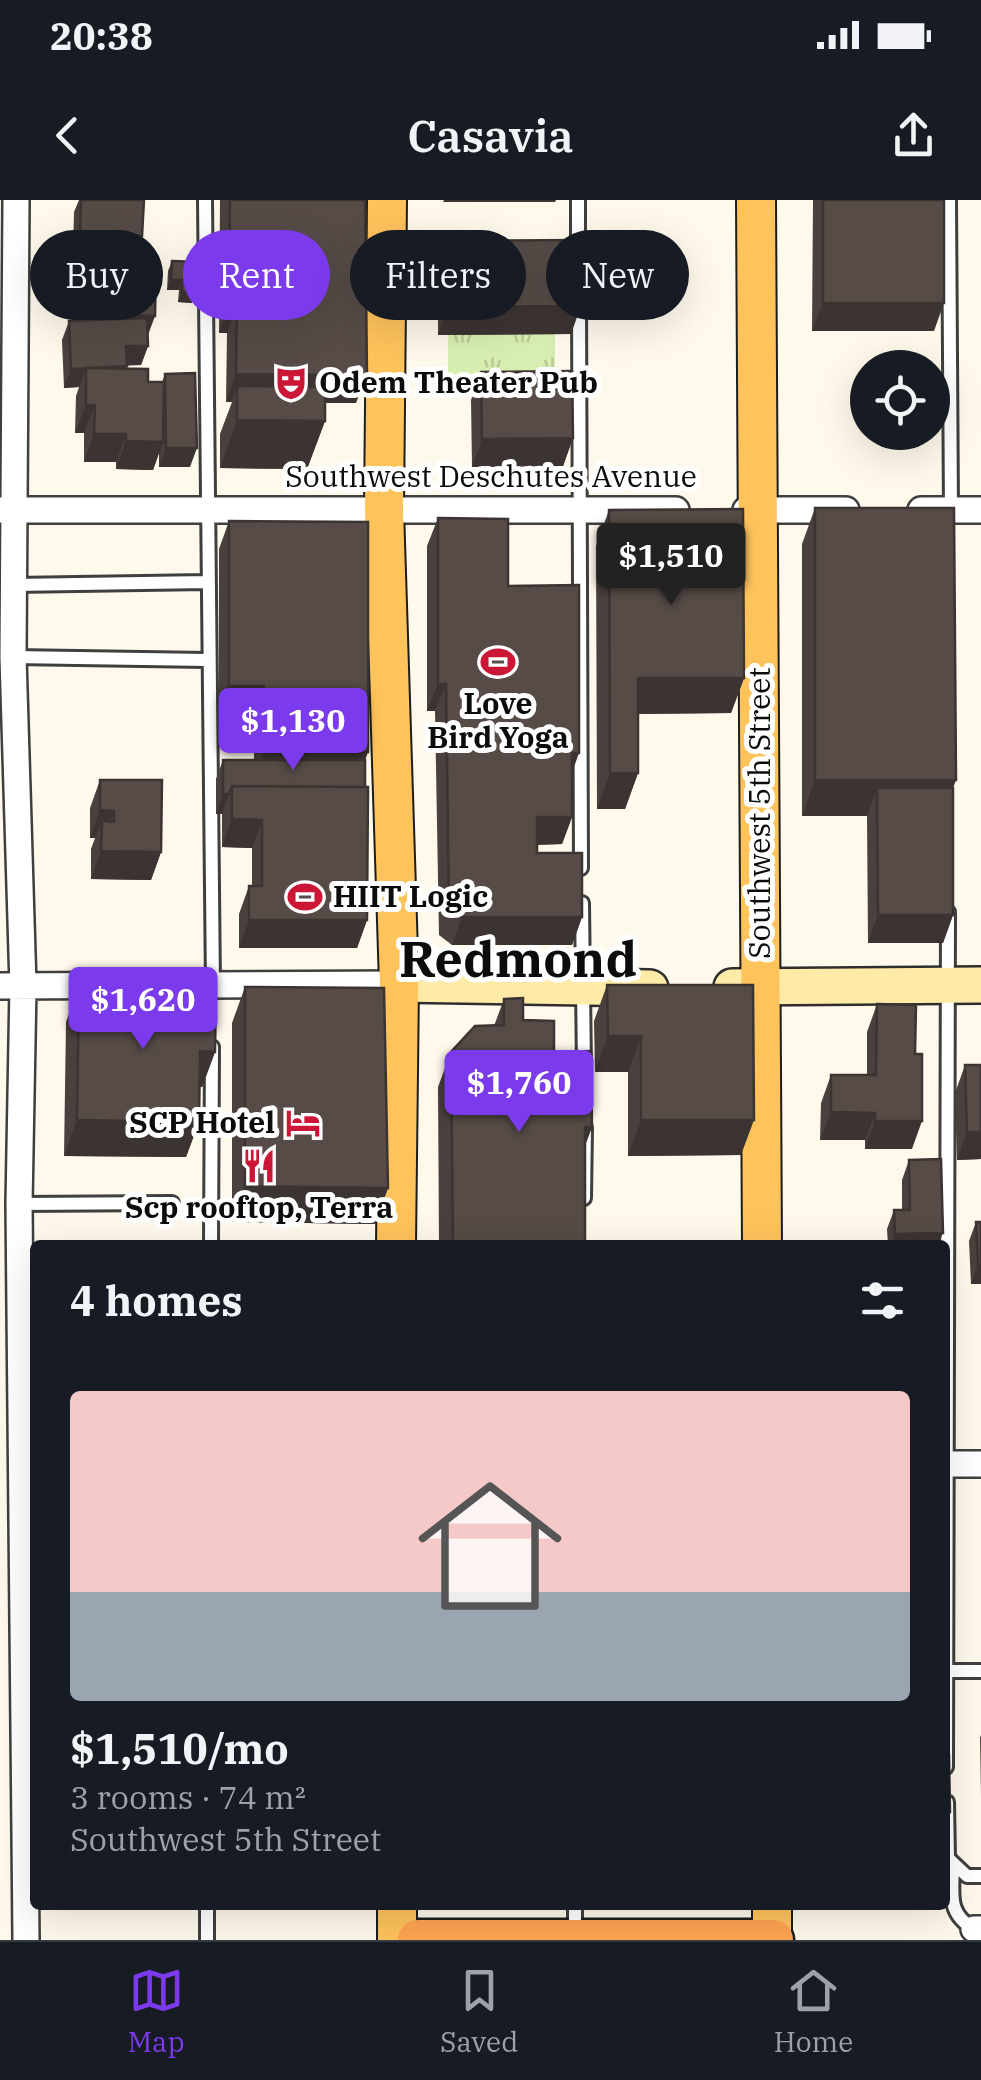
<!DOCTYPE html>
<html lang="en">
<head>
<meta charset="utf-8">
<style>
	:root { --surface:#171b24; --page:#242831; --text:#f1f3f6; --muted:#9ea1a6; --line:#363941; --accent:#7c3aed }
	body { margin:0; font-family:"IBM Plex Serif",serif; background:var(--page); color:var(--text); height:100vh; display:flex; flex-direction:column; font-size:38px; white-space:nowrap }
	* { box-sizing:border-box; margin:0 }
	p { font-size:32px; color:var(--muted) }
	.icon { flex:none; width:55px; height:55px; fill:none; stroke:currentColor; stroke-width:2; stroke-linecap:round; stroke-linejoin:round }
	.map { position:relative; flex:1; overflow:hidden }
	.sheet { position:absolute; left:30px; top:1040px; width:920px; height:670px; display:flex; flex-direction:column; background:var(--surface); border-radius:10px; box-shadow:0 10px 40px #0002 }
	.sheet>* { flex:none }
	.top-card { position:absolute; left:30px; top:30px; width:922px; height:90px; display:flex; gap:20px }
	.controls { position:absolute; left:850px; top:150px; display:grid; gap:20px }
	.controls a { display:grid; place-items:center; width:100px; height:100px; border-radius:50%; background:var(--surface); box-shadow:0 10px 40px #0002; font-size:50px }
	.price { position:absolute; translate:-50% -85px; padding:0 22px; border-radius:10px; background:var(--accent); color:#fff; font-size:32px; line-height:65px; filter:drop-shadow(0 2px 5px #0008) }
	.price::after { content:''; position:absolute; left:50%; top:60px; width:30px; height:22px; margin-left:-15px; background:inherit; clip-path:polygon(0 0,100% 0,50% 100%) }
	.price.selected { background:#222; color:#fff }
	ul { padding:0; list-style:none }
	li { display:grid; align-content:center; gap:20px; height:530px; padding:0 40px }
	li span { display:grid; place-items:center; height:310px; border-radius:10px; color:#555 }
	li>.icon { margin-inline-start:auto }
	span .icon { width:180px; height:180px; fill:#fffc; stroke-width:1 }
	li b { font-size:42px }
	h2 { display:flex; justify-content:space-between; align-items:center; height:120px; padding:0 40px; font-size:42px }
	.pill { padding:0 35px; border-radius:45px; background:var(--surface); box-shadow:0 10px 40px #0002; font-size:35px; line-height:90px }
	.pill.selected { background:var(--accent); color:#fff }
	.status { display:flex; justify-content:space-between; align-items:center; height:70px; padding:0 50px; background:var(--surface); direction:ltr }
	.status svg { height:28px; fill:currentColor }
	header { display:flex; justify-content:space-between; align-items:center; height:130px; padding:0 40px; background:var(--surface); font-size:45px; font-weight:600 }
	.tab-bar { display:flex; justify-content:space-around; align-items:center; height:140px; border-top:2px solid var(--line); background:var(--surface); font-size:28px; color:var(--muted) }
	.tab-bar a { display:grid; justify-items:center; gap:5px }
	.tab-bar .selected { color:var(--accent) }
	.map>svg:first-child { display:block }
	.park { fill:url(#park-tufts) }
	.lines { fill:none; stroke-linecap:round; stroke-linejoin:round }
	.service-casing { stroke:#3f3f3f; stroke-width:18 }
	.minor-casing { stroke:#3f3f3f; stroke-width:30 }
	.secondary-casing { stroke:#2e2e2e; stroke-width:40 }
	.primary-casing { stroke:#1d1d1d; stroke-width:42 }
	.trunk-casing { stroke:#1d1d1d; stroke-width:45 }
	.service { stroke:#fff; stroke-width:12 }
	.minor { stroke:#fff; stroke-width:25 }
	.secondary { stroke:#ffeaa7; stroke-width:35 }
	.primary { stroke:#ffc35c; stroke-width:38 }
	.trunk { stroke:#ffa453; stroke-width:40 }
	.wall { fill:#4a403d }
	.shaded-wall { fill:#3c3432 }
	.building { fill:#564b47; stroke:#3c3432; stroke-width:2.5 }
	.labels { text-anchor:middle; stroke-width:10; stroke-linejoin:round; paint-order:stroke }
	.poi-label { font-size:30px; font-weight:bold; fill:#0c0c0c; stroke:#fff; text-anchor:start }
	.street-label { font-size:30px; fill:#0c0c0c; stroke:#fff }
	.town-label { font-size:50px; font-weight:bold; fill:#0c0c0c; stroke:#fff }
</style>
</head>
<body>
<div class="status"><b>20:38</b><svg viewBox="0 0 49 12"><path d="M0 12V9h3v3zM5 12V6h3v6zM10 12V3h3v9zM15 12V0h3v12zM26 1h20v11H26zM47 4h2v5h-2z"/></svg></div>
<header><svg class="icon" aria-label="back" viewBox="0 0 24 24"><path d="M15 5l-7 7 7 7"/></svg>Casavia<svg class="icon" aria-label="share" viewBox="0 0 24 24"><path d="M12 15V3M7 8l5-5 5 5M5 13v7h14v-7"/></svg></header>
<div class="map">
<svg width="981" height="1740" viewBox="0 0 981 1740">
	<defs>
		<pattern id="park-tufts" width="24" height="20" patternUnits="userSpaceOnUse" patternTransform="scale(2.5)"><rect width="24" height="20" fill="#d8eeb1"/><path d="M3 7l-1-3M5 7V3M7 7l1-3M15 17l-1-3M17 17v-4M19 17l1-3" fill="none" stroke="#b8cb97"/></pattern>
	</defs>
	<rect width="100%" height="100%" fill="#fff9ec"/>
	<!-- park -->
	<path class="park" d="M555,134V184H448V135Z"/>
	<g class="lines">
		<!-- service casing -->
		<g class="service-casing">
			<path id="service" d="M205,0L213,787
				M578,0V53
				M949,0L951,312
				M579,98L581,668
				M13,385L207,382
				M13,457L207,460
				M582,703L584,868
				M584,998L585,928
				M19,1004L172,1003
				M211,1045L212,847
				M945,1471H981
				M946,1567L948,712
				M947,1602L948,1658L967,1676H981
				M953,1668C952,1696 948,1714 974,1729
				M207,1705V1740
				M575,1735V1705"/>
		</g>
		<!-- minor casing -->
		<g class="minor-casing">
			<path id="minor" d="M16,0L13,457L23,786L19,1004L26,1740
				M0,310H676
				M746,310H846
				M921,310H981
				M0,786L399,784
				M945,1264H981
				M974,1729H981"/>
		</g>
		<!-- secondary casing -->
		<g class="secondary-casing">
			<path id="secondary" d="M399,784L650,788
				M732,787L981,785"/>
		</g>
		<!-- primary casing -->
		<g class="primary-casing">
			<path id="primary" d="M387,0L384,310L399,784L396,1045
				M756,0L762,1045
				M397,1705V1740
				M772,1705V1740"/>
		</g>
		<!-- trunk casing -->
		<g class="trunk-casing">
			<path id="trunk" d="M418,1740H773"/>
		</g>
		<!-- service -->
		<use href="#service" class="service"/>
		<!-- minor -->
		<use href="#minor" class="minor"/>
		<!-- secondary -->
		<use href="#secondary" class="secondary"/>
		<!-- primary -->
		<use href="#primary" class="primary"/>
		<!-- trunk -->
		<use href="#trunk" class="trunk"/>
	</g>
	<!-- wall -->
	<path class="wall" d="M79,0H144L142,36L135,55L120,54L116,64H93V56L73,55L74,12Z
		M220,0H365L356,203H325V221L307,269L220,268V234L232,202H226L227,133H219Z
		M813,0H944L934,131H812Z
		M448,41L571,134L438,135V69Z
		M172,61L192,103L178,102L179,90H167L168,71Z
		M108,67L147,135L148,146L141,165H127L126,169L148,182H162L165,174L190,267H159V253L153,270L116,269V262H84V233H75L76,196L79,187L64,188L62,140L69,121L100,120L101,86Z
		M481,172L573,238L563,266L472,267L471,200Z
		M815,308L953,588V715L943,743H868L867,616H802V344Z
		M609,310L744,478L731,513L638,514V573L625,609H597L596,346Z
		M438,318L508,386L572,572V617L562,644L537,645V653L582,717L572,745H452L439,735L435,511H427V346Z
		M229,321L365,560L367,720L357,748H239V714L249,686H252V648L222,647V614H216V579L223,560H254V513H219V349Z
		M100,580L161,652L151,680L91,679V649L95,638H90V608Z
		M607,785L741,955L628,956V872H595L594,821Z
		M79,786L215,852L202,887H200L199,922L186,957L64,956L66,822Z
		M245,787L388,988L375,1024L232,1022V823Z
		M504,799L554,852L592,927L585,945V1045H439L438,887L451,852L494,826Z
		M877,804L912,949H865V940H820L821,903L831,875H867V832Z
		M965,865H981V959L957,960L955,893Z
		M909,960L938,1045H888L887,1029L894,1010H902V980Z
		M976,1022L981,1084H971L969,1041Z
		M981,1535V1595L980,1538Z"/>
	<!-- shaded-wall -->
	<path class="shaded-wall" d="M444,0H556L555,2H443Z
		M124,35L142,36L135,55L120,54L116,64H93L100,44Z
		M80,36L100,37L93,56L73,55Z
		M171,80H182L179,90H167Z
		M182,92L195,93L192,103L178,102Z
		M823,103H944L934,131H812Z
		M229,105H237L227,133H219Z
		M581,106L571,134L438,135L449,107Z
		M107,115L155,116L148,135L100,134Z
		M126,146H148L141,165L119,166Z
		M86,168L79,187L64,188L71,169Z
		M236,174L367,175L356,203L237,202V186L232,202H226Z
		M86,205H95L84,233H75Z
		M237,220L325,221L307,269L220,268Z
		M94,234H126L116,262H84Z
		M573,238L563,266L472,267L482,239Z
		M126,241L163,242L153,270L116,269Z
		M166,248H197L190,267H159Z
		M638,478H744L731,513L625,514Z
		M438,484H446L435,511H427Z
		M229,486H264L254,513H219Z
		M264,552H368L358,580H254Z
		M572,553H579L569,581Z
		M610,573H638L625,609H597Z
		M815,580H956L943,616L877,588L867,616H802Z
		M223,594H229L222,614H216Z
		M100,610L114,611L104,639L102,621L95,638H90Z
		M537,617H572L562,644L527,645Z
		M232,619L262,620L252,648L222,647Z
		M101,651L161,652L151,680L91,679Z
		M878,715H953L943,743H868Z
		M462,717H582L572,745H452Z
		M249,720H367L357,748H239Z
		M608,836H641L628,872H595Z
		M200,851L215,852L202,887H187Z
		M831,912L875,913L865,940H820Z
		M77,920L199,922L186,957L64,956Z
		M641,920H754L741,955L628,956Z
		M875,921H922L912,949H865Z
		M585,927H592L579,962Z
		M967,932H981V959L957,960Z
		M245,986L388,988L375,1024L232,1022Z
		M943,1033L938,1045H891L895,1034Z
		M978,1065H981V1084H971Z"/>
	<!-- building -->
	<path class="building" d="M81,0H144L142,36L124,35L123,45L100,44V37L80,36Z
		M230,0H365L367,175L236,174L237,105H229Z
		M823,0H944V103H823Z
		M581,40V106L449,107L448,41Z
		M172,61L197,62L195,93L182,92V80H171Z
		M108,67L156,68L155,116L107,115Z
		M147,118L148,146H126L127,166L71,169L69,121Z
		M86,168L148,169V182H164L163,242L126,241V234H94L95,205H86Z
		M572,171L573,238L482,239L481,172Z
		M195,173L197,248H166L165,174Z
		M237,186L325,187V221L237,220Z
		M815,308H954L956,580H815Z
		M743,309L744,478H638V573H610L609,310Z
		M438,318L508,319V386L579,385V553H572V617H537V653H582V717H462L449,707L446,484H438Z
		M229,321L368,322V552H264V486H229Z
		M223,560H365V587L232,586L229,594H223Z
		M100,580H162L161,652L101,651L102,621L114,622V611L100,610Z
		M232,586L368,587L367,720H249V686H262V620L232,619Z
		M877,588H953V715H878Z
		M607,785H753L754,920H641V836H608Z
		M79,786L216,788L215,852L200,851L199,922L77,920Z
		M245,787L384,788L388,988L245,986Z
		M523,798V820L554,821V852L591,851L592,927H585V1045H453L451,852L475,826L504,825V799Z
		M877,804L916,805L915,854H922V921H875V913L831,912V875H876Z
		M965,865H981V932H967Z
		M941,959L943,1033L895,1034L894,1010H910L909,960Z
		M976,1022H981V1065H978Z
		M945,1555H949L950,1612H945Z"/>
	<!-- icons -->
	<defs>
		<g id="theatre-bare" transform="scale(2.7)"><path d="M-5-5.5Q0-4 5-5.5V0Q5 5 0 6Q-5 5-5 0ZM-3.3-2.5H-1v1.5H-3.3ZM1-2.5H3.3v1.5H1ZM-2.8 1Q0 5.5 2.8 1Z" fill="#cb1635" stroke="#fff" stroke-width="2.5" paint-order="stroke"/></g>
		<g id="stadium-bare" transform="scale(2.7)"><path d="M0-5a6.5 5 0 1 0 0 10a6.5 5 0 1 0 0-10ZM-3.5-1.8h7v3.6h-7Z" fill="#cb1635" stroke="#fff" stroke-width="2.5" paint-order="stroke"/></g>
		<g id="hotel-bare" transform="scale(2.7)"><path d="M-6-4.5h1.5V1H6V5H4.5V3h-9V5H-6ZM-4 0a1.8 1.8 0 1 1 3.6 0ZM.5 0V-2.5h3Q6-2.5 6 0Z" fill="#cb1635" stroke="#fff" stroke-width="2.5" paint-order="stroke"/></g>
		<g id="restaurant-bare" transform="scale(2.7)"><path d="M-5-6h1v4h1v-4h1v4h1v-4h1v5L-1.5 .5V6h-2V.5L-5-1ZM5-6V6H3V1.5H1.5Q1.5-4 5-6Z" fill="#cb1635" stroke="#fff" stroke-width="2.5" paint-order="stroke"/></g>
	</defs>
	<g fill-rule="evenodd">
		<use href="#theatre-bare" x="291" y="183"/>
		<use href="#stadium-bare" x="498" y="462"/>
		<use href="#stadium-bare" x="305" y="697"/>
		<use href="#hotel-bare" x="303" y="923"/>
		<use href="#restaurant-bare" x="259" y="966"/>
	</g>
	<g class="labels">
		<!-- poi labels -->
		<g class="poi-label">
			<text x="319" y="193">Odem Theater Pub</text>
			<text x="498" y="514" text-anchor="middle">Love<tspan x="498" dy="34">Bird Yoga</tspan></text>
			<text x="333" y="707">HIIT Logic</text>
			<text x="275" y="933" text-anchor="end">SCP Hotel</text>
			<text x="259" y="1018" text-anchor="middle">Scp rooftop, Terra</text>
		</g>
		<!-- street labels -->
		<g class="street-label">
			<text x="491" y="287">Southwest Deschutes Avenue</text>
			<text transform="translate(760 613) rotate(-90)" y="10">Southwest 5th Street</text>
		</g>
		<!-- town labels -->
		<g class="town-label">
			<text x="518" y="777">Redmond</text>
		</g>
	</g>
</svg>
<div class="controls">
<a><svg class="icon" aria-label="locate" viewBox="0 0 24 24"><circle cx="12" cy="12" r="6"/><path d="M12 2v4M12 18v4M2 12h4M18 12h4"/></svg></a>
</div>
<b class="price selected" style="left:671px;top:408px">$1,510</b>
<b class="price" style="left:293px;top:573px">$1,130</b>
<b class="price" style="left:143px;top:852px">$1,620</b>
<b class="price" style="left:519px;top:935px">$1,760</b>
<div class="top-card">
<a class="pill">Buy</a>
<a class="pill selected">Rent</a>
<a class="pill">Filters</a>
<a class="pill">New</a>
</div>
<section class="sheet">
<h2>4 homes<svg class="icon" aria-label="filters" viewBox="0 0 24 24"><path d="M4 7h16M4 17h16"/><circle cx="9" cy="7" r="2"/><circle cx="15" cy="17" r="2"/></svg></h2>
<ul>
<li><span style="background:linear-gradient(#f6c9c9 65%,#9aa5b1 0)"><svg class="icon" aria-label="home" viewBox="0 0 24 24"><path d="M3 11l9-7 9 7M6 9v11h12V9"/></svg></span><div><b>$1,510/mo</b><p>3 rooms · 74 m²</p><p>Southwest 5th Street</p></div></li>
</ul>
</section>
</div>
<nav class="tab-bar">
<a class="selected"><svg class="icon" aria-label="map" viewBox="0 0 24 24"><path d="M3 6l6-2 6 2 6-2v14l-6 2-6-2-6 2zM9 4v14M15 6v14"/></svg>Map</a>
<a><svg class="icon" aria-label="saved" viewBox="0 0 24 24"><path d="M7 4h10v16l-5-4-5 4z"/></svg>Saved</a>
<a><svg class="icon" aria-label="home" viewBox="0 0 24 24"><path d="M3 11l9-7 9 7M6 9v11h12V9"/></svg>Home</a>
</nav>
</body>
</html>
